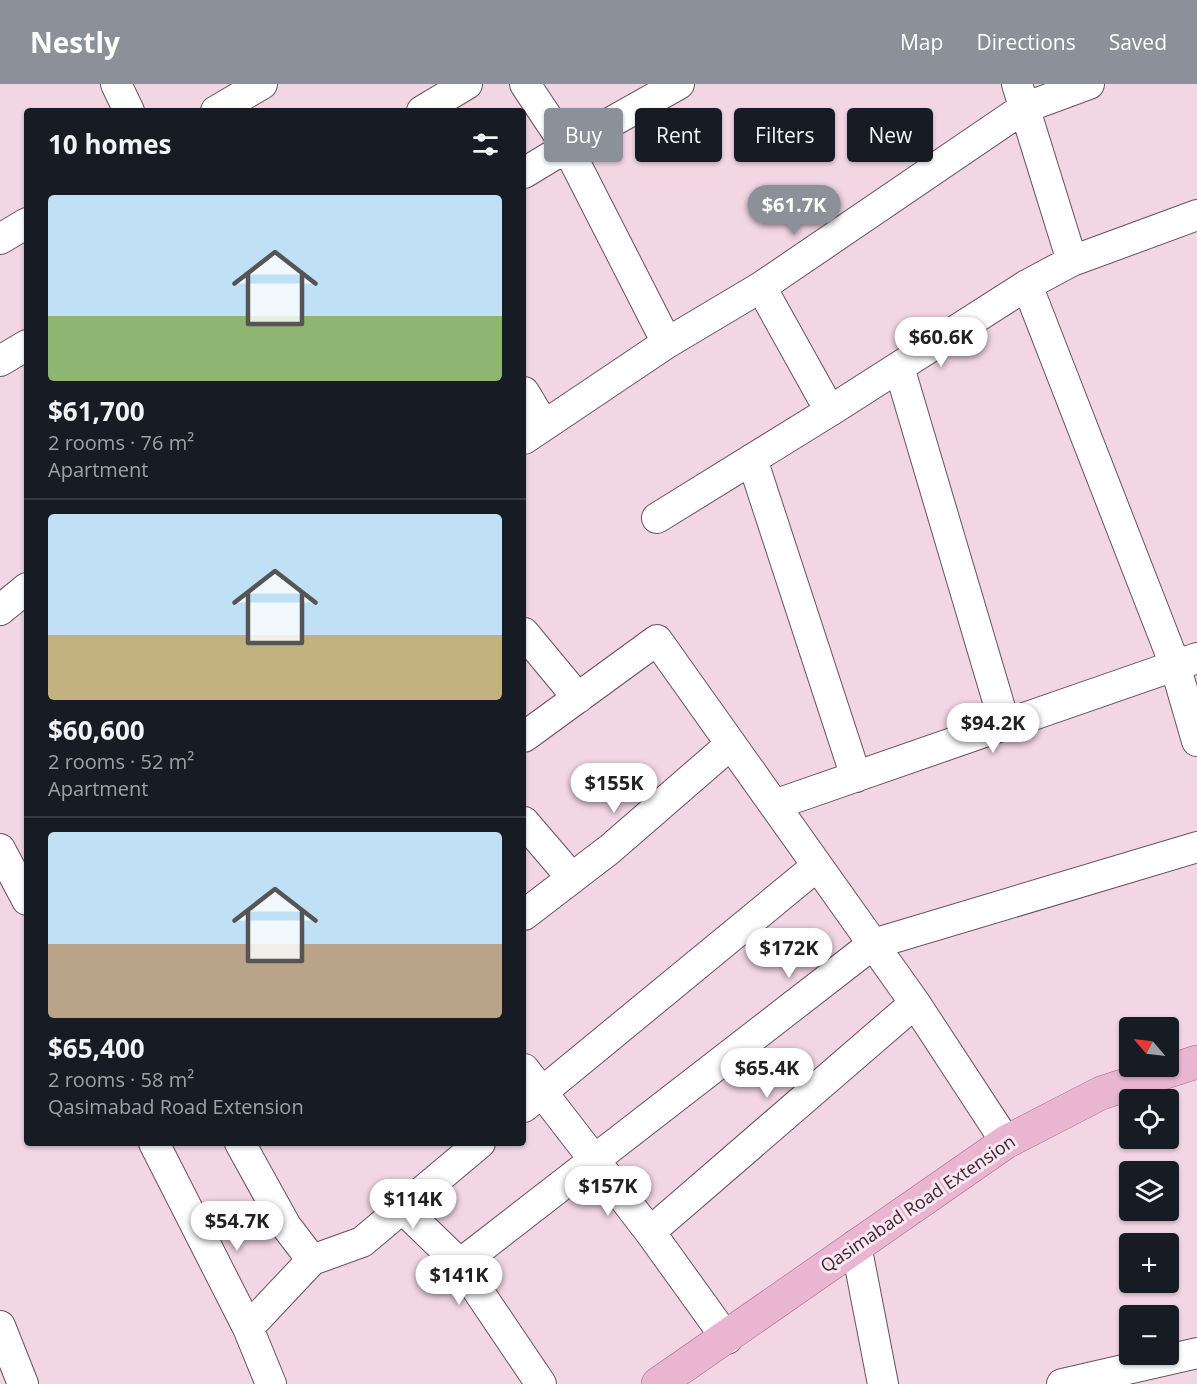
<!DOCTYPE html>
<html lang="en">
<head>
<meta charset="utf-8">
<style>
	:root { --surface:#171b24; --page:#20242c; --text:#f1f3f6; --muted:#9ea1a6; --line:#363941; --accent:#8c9099 }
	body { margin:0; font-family:"Open Sans",sans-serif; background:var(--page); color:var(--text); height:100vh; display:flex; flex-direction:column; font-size:22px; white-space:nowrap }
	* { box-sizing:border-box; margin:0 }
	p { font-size:20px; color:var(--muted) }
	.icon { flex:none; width:33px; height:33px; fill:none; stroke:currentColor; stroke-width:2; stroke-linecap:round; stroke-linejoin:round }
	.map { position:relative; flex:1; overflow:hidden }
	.sheet { position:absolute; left:24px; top:24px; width:502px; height:1038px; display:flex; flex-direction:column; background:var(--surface); border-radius:6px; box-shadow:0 2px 4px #0004 }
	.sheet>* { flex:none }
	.guide { position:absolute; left:544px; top:24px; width:562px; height:54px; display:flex; gap:12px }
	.needle { width:39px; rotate:298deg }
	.controls { position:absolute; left:1119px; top:933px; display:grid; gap:12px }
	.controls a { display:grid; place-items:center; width:60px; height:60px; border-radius:6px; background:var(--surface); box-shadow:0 2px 4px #0004; font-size:30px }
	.price { position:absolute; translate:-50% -51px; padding:0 14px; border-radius:21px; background:#fff; color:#222; font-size:20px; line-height:39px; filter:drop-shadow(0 2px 3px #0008) }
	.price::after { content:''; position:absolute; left:50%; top:36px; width:18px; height:14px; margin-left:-9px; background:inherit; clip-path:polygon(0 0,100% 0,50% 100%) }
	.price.active { background:var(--accent); color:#fff }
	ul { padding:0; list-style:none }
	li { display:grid; align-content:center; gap:12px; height:318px; padding:0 24px }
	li+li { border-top:2px solid var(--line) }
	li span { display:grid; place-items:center; height:186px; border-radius:6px; color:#555 }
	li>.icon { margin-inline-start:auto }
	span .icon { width:108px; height:108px; fill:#fffc; stroke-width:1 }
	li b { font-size:26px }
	h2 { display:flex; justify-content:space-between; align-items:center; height:72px; padding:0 24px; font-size:26px }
	.tag { padding:0 21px; border-radius:6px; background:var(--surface); box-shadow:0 2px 4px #0004; font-size:21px; line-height:54px }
	.tag.active { background:var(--accent); color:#fff }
	header { display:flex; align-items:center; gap:36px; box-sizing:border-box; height:84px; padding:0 30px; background:var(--accent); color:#fff }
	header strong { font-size:28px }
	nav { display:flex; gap:33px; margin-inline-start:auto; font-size:21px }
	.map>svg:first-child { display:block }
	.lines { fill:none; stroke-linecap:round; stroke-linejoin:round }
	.minor-casing { stroke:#69515d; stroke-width:32 }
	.major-casing { stroke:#a06485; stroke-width:34 }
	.minor { stroke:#fff; stroke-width:30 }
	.major { stroke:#e9b5d1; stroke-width:33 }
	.labels { text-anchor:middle; stroke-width:6; stroke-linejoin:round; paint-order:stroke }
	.street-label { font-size:18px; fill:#352a2f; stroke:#fbe5f0 }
</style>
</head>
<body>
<header>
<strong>Nestly</strong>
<nav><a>Map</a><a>Directions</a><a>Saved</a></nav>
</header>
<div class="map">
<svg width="1197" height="1300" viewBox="0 0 1197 1300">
	<rect width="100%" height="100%" fill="#f2d6e3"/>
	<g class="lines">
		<!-- minor casing -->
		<g class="minor-casing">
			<path id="minor" d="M116,0L129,27
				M525,0L567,63L679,0
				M1017,0L1072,177
				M216,27L262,0
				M422,27L467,0
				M524,89L567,63L667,259
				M0,155L27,139
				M1027,201L1175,581L1197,657
				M761,203L830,327L1027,201L1072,177L1197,131
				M0,277L27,261
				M899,283L1005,641
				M524,308L544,341
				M524,355L667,259L761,203L1024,24L1089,0
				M752,375L856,693
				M657,434L830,327
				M0,526L27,504
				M524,549L578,614
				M524,653L657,556L915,919L1006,1058
				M774,721L1197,574
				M524,738L572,794
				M0,765L27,816
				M524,831L610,765L731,660
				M524,985L650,1148L727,1255
				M524,1023L817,782
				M154,1059L248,1244L271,1300
				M240,1059L286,1142L312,1176L248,1244
				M402,1124L460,1180L541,1300
				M650,1148L915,919
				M856,1161L883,1300
				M312,1176L362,1158L480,1059
				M460,1180L873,860L1197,763
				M0,1242L23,1300
				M1062,1300L1197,1269"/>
		</g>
		<!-- major casing -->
		<g class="major-casing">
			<path id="major" d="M658,1300L1006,1058L1101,1009L1197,978"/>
		</g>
		<!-- minor -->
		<use href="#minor" class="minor"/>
		<!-- major -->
		<use href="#major" class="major"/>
	</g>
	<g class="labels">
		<!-- street labels -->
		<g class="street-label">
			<text transform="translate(918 1120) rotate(-34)" y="6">Qasimabad Road Extension</text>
		</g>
	</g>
</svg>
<div class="controls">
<a><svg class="needle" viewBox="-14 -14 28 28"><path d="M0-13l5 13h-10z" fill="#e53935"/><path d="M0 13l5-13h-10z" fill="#9ea1a6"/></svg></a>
<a><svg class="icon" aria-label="locate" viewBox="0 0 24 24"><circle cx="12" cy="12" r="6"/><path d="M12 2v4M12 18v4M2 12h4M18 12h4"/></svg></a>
<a><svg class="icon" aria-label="layers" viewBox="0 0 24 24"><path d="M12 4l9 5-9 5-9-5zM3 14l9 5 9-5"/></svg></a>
<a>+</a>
<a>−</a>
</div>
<b class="price active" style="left:794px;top:152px">$61.7K</b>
<b class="price" style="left:941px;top:284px">$60.6K</b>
<b class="price" style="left:993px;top:670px">$94.2K</b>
<b class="price" style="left:614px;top:730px">$155K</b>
<b class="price" style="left:789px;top:895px">$172K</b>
<b class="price" style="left:767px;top:1015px">$65.4K</b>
<b class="price" style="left:608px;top:1133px">$157K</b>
<b class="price" style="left:413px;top:1146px">$114K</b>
<b class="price" style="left:237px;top:1168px">$54.7K</b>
<b class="price" style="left:459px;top:1222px">$141K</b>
<div class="guide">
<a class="tag active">Buy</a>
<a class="tag">Rent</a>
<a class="tag">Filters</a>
<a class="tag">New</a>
</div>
<section class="sheet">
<h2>10 homes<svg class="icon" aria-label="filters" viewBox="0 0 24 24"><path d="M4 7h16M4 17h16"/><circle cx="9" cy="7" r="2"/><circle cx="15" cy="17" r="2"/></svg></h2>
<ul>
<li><span style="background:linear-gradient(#bfe0f5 65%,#8fb573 0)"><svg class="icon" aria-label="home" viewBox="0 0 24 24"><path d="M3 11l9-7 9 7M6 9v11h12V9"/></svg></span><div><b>$61,700</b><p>2 rooms · 76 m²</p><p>Apartment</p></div></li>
<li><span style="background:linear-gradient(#bfe0f5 65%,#c2b280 0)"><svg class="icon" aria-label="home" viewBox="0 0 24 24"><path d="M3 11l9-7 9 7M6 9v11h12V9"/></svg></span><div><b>$60,600</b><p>2 rooms · 52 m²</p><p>Apartment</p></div></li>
<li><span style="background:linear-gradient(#bfe0f5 60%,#b9a48a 0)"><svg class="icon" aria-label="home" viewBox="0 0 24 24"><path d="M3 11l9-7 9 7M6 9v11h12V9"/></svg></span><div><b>$65,400</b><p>2 rooms · 58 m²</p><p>Qasimabad Road Extension</p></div></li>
</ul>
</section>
</div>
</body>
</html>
